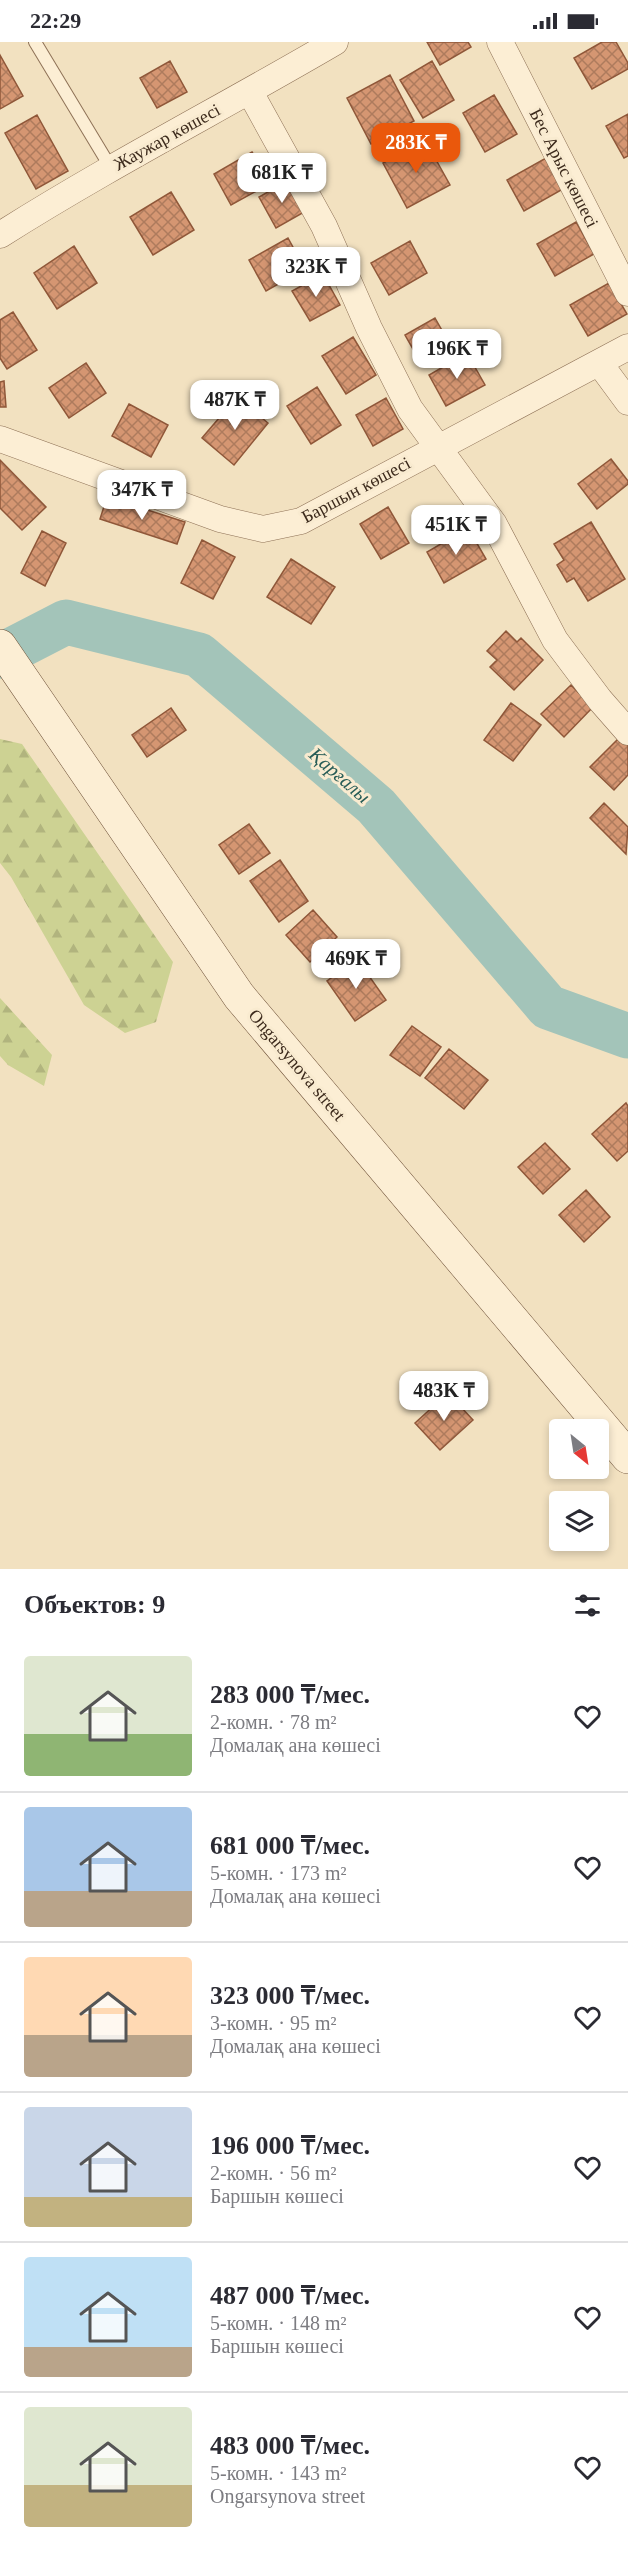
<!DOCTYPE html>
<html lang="ru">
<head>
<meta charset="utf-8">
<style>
	:root { --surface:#fff; --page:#f2f2f3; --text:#2b2b33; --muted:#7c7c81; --line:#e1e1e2; --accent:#ea580c }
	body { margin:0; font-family:"Times New Roman",serif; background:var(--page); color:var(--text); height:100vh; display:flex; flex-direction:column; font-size:22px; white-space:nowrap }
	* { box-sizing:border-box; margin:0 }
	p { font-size:20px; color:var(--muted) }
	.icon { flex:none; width:33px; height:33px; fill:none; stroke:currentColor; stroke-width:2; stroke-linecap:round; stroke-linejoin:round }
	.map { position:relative; height:1527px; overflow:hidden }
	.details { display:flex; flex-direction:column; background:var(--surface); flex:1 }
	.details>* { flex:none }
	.needle { width:39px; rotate:150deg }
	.controls { position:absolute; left:549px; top:1377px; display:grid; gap:12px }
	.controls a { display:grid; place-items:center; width:60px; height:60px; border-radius:6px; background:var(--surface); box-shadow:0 3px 9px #0003; font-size:30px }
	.price { position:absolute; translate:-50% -51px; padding:0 14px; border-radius:12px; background:#fff; color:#222; font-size:20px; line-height:39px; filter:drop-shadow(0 2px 3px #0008) }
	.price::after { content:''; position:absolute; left:50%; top:36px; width:18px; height:14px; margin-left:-9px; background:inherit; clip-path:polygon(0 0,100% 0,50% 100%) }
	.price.current { background:var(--accent); color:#fff }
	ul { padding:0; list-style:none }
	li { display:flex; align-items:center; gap:18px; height:150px; padding:0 24px }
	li+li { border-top:2px solid var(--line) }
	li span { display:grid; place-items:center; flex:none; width:168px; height:120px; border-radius:6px; color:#555 }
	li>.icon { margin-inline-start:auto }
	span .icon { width:72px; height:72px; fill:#fffc; stroke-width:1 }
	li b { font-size:26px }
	h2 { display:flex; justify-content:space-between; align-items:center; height:72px; padding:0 24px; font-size:26px }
	.status { display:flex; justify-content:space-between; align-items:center; height:42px; padding:0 30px; background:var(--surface); direction:ltr }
	.status svg { height:16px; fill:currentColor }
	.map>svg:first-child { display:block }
	.forest { fill:url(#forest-firs) }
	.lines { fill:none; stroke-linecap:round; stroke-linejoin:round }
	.river { stroke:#a3c4b9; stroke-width:45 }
	.building { fill:url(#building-cross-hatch); stroke:#8f5739; stroke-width:1.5 }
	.service-casing { stroke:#8e7156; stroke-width:14 }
	.minor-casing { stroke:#8e7156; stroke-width:27 }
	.secondary-casing { stroke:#6f5239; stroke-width:34 }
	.service { stroke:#fceed4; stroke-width:12 }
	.minor { stroke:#fceed4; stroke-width:26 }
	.secondary { stroke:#fceed4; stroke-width:33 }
	.labels { text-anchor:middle; stroke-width:6; stroke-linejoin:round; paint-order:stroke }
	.street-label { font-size:18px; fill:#3c2a1c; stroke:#f9ebd0 }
	.water-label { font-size:20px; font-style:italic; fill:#295d57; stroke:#f9ebd0 }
</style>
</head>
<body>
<div class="status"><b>22:29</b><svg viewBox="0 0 49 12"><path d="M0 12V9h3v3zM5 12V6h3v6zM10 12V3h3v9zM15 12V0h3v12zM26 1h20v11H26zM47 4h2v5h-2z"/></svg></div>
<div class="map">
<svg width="628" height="1527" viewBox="0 0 628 1527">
	<defs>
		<pattern id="forest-firs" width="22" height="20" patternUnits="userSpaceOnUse" patternTransform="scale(1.5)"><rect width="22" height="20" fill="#cdd293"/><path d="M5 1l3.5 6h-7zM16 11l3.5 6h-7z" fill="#b1b47e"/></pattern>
		<pattern id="building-cross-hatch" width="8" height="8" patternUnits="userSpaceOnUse" patternTransform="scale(1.5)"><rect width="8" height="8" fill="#d59672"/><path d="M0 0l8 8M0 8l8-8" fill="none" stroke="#ae7b5d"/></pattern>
	</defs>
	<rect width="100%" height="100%" fill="#f2e1c0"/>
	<!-- forest -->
	<path class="forest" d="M0,697L22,702L173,920L156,980L125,991L84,963L11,835L0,821Z
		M0,956L52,1013L44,1044L8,1023L0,1014Z"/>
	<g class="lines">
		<!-- river -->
		<path class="river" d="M0,614L66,580L199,613L376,764L548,965L628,994"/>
	</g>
	<!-- building -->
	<path class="building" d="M427,0H468L471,5L440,23Z
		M602,0H616L628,21V27L592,47L574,16Z
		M0,13L23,54L0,67Z
		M170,19L187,50L157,66L140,36Z
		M432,19L454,58L423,76L400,38Z
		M390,33L414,79L371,102L347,56Z
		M494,53L517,92L485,110L463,71Z
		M628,72V114L624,116L606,84Z
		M37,73L68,129L36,147L5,91Z
		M425,98L450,143L407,166L383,121Z
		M252,110L271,141L231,163L214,132Z
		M546,116L563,147L524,169L507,138Z
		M289,138L306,169L276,186L259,155Z
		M171,150L194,188L153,213L130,175Z
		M576,180L594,212L555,234L537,202Z
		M288,196L305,227L266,249L249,218Z
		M410,199L427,231L389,253L371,221Z
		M74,204L97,241L57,267L34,231Z
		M323,232L340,263L310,279L292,249Z
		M609,241L627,272L588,294L570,263Z
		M13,270L37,308L7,327L0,316V278Z
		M435,276L452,306L422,323L405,293Z
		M353,295L376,333L346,352L322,314Z
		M467,311L485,343L446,364L429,333Z
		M86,321L106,351L69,376L49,346Z
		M4,339L6,365H0V340Z
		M317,345L341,383L311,402L287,364Z
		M237,355L268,381L234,423L202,396Z
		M386,356L403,387L373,404L356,373Z
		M129,362L168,383L151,415L112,394Z
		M611,417L628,439V442L597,467L578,442Z
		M0,418L46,465L22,488L0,466Z
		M107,455L185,480L177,502L100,477Z
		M388,465L409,501L381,517L360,482Z
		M591,480L625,537L588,559L574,536L567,540L557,523L564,518L554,502Z
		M468,486L486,517L444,541L427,510Z
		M42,489L66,501L45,544L21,531Z
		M202,498L235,515L213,557L181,541Z
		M291,517L335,545L311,582L267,555Z
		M506,589L517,600L521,596L543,618L514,648L490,625L497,618L487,609Z
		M571,643L593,665L564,695L541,672Z
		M511,661L541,683L513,719L484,698Z
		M171,666L186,688L147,715L132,693Z
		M620,695L628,703V733L614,748L590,725Z
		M604,761L628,785L626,812L590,776Z
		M249,782L270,811L239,832L219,803Z
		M280,818L308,859L279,880L250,839Z
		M313,868L337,895L310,920L286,893Z
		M357,917L386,958L355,979L327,939Z
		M412,984L441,1005L420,1034L390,1013Z
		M449,1007L488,1038L464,1067L425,1036Z
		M626,1061L628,1064V1109L617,1119L592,1092Z
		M545,1101L570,1127L543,1152L518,1125Z
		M586,1148L610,1175L584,1200L559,1173Z
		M448,1351L473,1378L440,1408L415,1381Z"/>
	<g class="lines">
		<!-- service casing -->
		<g class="service-casing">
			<path id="service" d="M35,0L111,126"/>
		</g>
		<!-- minor casing -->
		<g class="minor-casing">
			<path id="minor" d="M500,0L628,251
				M250,50L324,184L369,286L410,367L494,482L555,598L600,658L628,690
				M0,193C109,124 224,65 335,0
				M600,322L628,360
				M0,397L220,477L263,487L301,479L628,305"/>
		</g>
		<!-- secondary casing -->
		<g class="secondary-casing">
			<path id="secondary" d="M0,604L239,954L628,1415"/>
		</g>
		<!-- service -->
		<use href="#service" class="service"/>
		<!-- minor -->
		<use href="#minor" class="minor"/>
		<!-- secondary -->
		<use href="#secondary" class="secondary"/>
	</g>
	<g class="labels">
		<!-- street labels -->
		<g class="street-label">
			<text transform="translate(167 95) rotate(-29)" y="6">Жаужар көшесі</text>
			<text transform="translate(564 126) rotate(63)" y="6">Бес Арыс көшесі</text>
			<text transform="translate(356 448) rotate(-28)" y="6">Баршын көшесі</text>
			<text transform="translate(297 1023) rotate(50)" y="6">Ongarsynova street</text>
		</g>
		<!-- water labels -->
		<g class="water-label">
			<text transform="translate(340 733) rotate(41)" y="7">Қарғалы</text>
		</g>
	</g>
</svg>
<div class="controls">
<a><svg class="needle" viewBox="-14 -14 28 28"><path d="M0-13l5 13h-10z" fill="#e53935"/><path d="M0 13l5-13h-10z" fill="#7c7c81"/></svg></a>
<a><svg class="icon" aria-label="layers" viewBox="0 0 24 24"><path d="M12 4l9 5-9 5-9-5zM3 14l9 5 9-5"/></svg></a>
</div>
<b class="price current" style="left:416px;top:132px">283K ₸</b>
<b class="price" style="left:282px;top:162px">681K ₸</b>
<b class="price" style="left:316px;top:256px">323K ₸</b>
<b class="price" style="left:457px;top:338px">196K ₸</b>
<b class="price" style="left:235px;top:389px">487K ₸</b>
<b class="price" style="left:142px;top:479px">347K ₸</b>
<b class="price" style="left:456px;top:514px">451K ₸</b>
<b class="price" style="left:356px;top:948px">469K ₸</b>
<b class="price" style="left:444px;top:1380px">483K ₸</b>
</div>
<section class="details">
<h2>Объектов: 9<svg class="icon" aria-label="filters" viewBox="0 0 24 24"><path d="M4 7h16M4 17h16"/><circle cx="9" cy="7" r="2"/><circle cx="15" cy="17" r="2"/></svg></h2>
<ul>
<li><span style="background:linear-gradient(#dfe7d0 65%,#8fb573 0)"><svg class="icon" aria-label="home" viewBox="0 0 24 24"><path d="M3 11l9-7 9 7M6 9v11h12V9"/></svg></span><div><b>283 000 ₸/мес.</b><p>2-комн. · 78 m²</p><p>Домалақ ана көшесі</p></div><svg class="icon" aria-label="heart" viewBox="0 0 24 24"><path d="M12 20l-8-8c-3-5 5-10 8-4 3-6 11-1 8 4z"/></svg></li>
<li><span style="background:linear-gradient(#a9c7e8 70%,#b9a48a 0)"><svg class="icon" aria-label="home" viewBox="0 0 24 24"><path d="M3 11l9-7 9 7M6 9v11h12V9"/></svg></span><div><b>681 000 ₸/мес.</b><p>5-комн. · 173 m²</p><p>Домалақ ана көшесі</p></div><svg class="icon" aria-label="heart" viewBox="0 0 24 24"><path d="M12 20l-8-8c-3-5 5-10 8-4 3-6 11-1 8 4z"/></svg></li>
<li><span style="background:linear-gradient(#ffd9b3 65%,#b9a48a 0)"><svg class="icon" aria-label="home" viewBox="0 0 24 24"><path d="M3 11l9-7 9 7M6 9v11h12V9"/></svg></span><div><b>323 000 ₸/мес.</b><p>3-комн. · 95 m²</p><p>Домалақ ана көшесі</p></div><svg class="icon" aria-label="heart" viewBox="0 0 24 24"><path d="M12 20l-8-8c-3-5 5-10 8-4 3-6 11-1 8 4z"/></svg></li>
<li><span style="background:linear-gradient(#c9d6e8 75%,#c2b280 0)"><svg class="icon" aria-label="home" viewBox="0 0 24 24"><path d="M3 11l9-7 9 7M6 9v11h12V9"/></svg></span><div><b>196 000 ₸/мес.</b><p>2-комн. · 56 m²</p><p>Баршын көшесі</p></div><svg class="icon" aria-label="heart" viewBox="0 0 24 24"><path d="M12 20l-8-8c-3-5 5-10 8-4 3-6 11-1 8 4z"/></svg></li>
<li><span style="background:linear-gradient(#bfe0f5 75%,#b9a48a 0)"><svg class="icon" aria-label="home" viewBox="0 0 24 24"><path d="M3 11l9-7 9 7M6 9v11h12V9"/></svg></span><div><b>487 000 ₸/мес.</b><p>5-комн. · 148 m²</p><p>Баршын көшесі</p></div><svg class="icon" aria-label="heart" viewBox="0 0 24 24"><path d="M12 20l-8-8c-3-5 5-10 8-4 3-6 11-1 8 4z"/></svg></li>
<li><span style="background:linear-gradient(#dfe7d0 65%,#c2b280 0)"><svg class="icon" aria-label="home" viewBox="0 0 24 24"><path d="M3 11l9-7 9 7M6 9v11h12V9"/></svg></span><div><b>483 000 ₸/мес.</b><p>5-комн. · 143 m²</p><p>Ongarsynova street</p></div><svg class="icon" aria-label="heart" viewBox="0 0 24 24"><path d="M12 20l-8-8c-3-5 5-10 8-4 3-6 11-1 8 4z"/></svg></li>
</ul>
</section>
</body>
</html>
